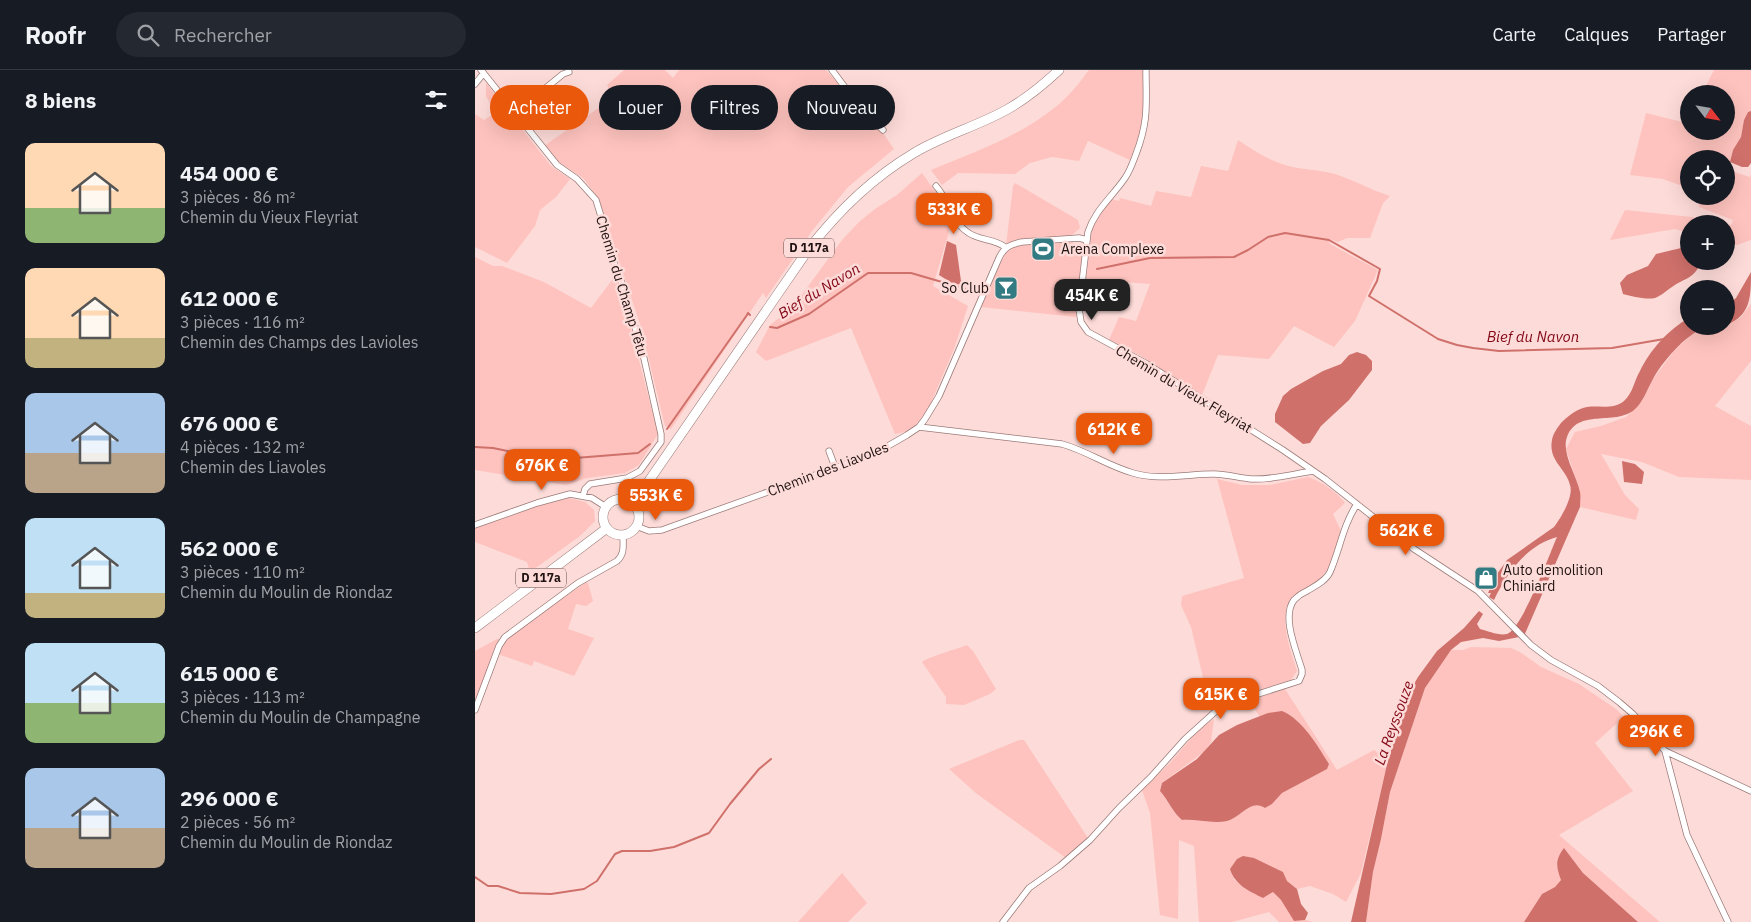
<!DOCTYPE html>
<html lang="fr">
<head>
<meta charset="utf-8">
<style>
	:root { --surface:#171b24; --page:#242831; --text:#f1f3f6; --muted:#9ea1a6; --line:#363941; --accent:#ea580c }
	body { margin:0; font-family:"IBM Plex Sans",sans-serif; background:var(--page); color:var(--text); height:100vh; display:flex; flex-direction:column; font-size:19px; white-space:nowrap }
	* { box-sizing:border-box; margin:0 }
	p { font-size:16px; color:var(--muted) }
	.icon { flex:none; width:28px; height:28px; fill:none; stroke:currentColor; stroke-width:2; stroke-linecap:round; stroke-linejoin:round }
	.map { position:relative; flex:1; overflow:hidden }
	.side { display:flex; flex-direction:column; background:var(--surface); width:475px }
	.side>* { flex:none }
	.top-card { position:absolute; left:15px; top:15px; width:475px; height:45px; display:flex; gap:10px }
	.needle { width:32px; rotate:121deg }
	.tools { position:absolute; left:1205px; top:15px; display:grid; gap:10px }
	.tools a { display:grid; place-items:center; width:55px; height:55px; border-radius:50%; background:var(--surface); box-shadow:0 5px 20px #0002; font-size:25px }
	.price { position:absolute; translate:-50% -42px; padding:0 11px; border-radius:10px; background:var(--accent); color:#fff; font-size:16px; line-height:32px; filter:drop-shadow(0 1px 2px #0008) }
	.price::after { content:''; position:absolute; left:50%; top:30px; width:15px; height:11px; margin-left:-8px; background:inherit; clip-path:polygon(0 0,100% 0,50% 100%) }
	.price.current { background:#222; color:#fff }
	ul { padding:0; list-style:none }
	li { display:flex; align-items:center; gap:15px; height:125px; padding:0 25px }
	li span { display:grid; place-items:center; flex:none; width:140px; height:100px; border-radius:10px; color:#555 }
	li>.icon { margin-inline-start:auto }
	span .icon { width:60px; height:60px; fill:#fffc; stroke-width:1 }
	li b { font-size:21px }
	h2 { display:flex; justify-content:space-between; align-items:center; height:60px; padding:0 25px; font-size:21px }
	.pill { padding:0 18px; border-radius:22px; background:var(--surface); box-shadow:0 5px 20px #0002; font-size:18px; line-height:45px }
	.pill.current { background:var(--accent); color:#fff }
	header { display:flex; align-items:center; gap:30px; box-sizing:border-box; height:70px; padding:0 25px; background:var(--surface); border-bottom:1px solid var(--line) }
	header strong { font-size:24px }
	nav { display:flex; gap:28px; margin-inline-start:auto; font-size:18px }
	.search { width:350px; height:45px; background:var(--page); display:flex; align-items:center; gap:12px; box-sizing:border-box; padding:0 18px; border-radius:28px; color:var(--muted); font-size:19px }
	main { display:flex; flex:1; min-height:0 }
	.map>svg:first-child { display:block }
	.green { fill:#fec3be }
	.water { fill:#cf706b }
	.lines { fill:none; stroke-linecap:round; stroke-linejoin:round }
	.stream { stroke:#cf706b; stroke-width:2 }
	.minor-casing { stroke:#9a7b79; stroke-width:7 }
	.primary-casing { stroke:#9a7b79; stroke-width:10 }
	.minor { stroke:#fff; stroke-width:5.5 }
	.primary { stroke:#fff; stroke-width:9 }
	.labels { text-anchor:middle; stroke-width:5; stroke-linejoin:round; paint-order:stroke }
	.shield { fill:#fddbd8; stroke:#624f4d; stroke-width:1 }
	.shield-label { font-size:12px; font-weight:bold; fill:#1f1312 }
	.poi-label { font-size:14px; fill:#1f1312; stroke:#fddbd8; text-anchor:start }
	.street-label { font-size:14px; fill:#1f1312; stroke:#fddbd8 }
	.water-label { font-size:15px; font-style:italic; fill:#830817; stroke:#fddbd8 }
</style>
</head>
<body>
<header>
<strong>Roofr</strong>
<div class="search"><svg class="icon" aria-label="search" viewBox="0 0 24 24"><circle cx="10" cy="10" r="6"/><path d="M15 15l6 6"/></svg>Rechercher</div>
<nav><a>Carte</a><a>Calques</a><a>Partager</a></nav>
</header>
<main>
<section class="side">
<h2>8 biens<svg class="icon" aria-label="filters" viewBox="0 0 24 24"><path d="M4 7h16M4 17h16"/><circle cx="9" cy="7" r="2"/><circle cx="15" cy="17" r="2"/></svg></h2>
<ul>
<li><span style="background:linear-gradient(#ffd9b3 65%,#8fb573 0)"><svg class="icon" aria-label="home" viewBox="0 0 24 24"><path d="M3 11l9-7 9 7M6 9v11h12V9"/></svg></span><div><b>454 000 €</b><p>3 pièces · 86 m²</p><p>Chemin du Vieux Fleyriat</p></div></li>
<li><span style="background:linear-gradient(#ffd9b3 70%,#c2b280 0)"><svg class="icon" aria-label="home" viewBox="0 0 24 24"><path d="M3 11l9-7 9 7M6 9v11h12V9"/></svg></span><div><b>612 000 €</b><p>3 pièces · 116 m²</p><p>Chemin des Champs des Lavioles</p></div></li>
<li><span style="background:linear-gradient(#a9c7e8 60%,#b9a48a 0)"><svg class="icon" aria-label="home" viewBox="0 0 24 24"><path d="M3 11l9-7 9 7M6 9v11h12V9"/></svg></span><div><b>676 000 €</b><p>4 pièces · 132 m²</p><p>Chemin des Liavoles</p></div></li>
<li><span style="background:linear-gradient(#bfe0f5 75%,#c2b280 0)"><svg class="icon" aria-label="home" viewBox="0 0 24 24"><path d="M3 11l9-7 9 7M6 9v11h12V9"/></svg></span><div><b>562 000 €</b><p>3 pièces · 110 m²</p><p>Chemin du Moulin de Riondaz</p></div></li>
<li><span style="background:linear-gradient(#bfe0f5 60%,#8fb573 0)"><svg class="icon" aria-label="home" viewBox="0 0 24 24"><path d="M3 11l9-7 9 7M6 9v11h12V9"/></svg></span><div><b>615 000 €</b><p>3 pièces · 113 m²</p><p>Chemin du Moulin de Champagne</p></div></li>
<li><span style="background:linear-gradient(#a9c7e8 60%,#b9a48a 0)"><svg class="icon" aria-label="home" viewBox="0 0 24 24"><path d="M3 11l9-7 9 7M6 9v11h12V9"/></svg></span><div><b>296 000 €</b><p>2 pièces · 56 m²</p><p>Chemin du Moulin de Riondaz</p></div></li>
</ul>
</section>
<div class="map">
<svg width="1276" height="852" viewBox="0 0 1276 852">
	<rect width="100%" height="100%" fill="#fddbd8"/>
	<!-- green -->
	<path class="green" d="M149,0H190L198,8L204,0H351L408,63L419,79L373,117L337,161L291,228L288,223L196,359L190,356L166,257L123,128L108,108L85,93L69,76L138,28L132,15Z
		M614,0H668L669,38L667,58L655,90L613,71L604,91L577,87L555,93L540,104L483,103L467,115L456,100C500,82 546,66 583,35C595,25 605,12 614,0Z
		M1239,0H1276V41L1273,42L1269,50L1266,67L1258,80L1253,100L1275,107L1276,103V170L1262,175L1251,172V154L1256,155L1258,150L1224,137L1223,126H1251V89H1214V115L1210,117L1188,109L1155,105L1171,43L1211,53L1214,49V61H1251V24H1227Z
		M11,13L76,96L95,109L81,127L65,140L60,156L32,193L0,177V44L9,50L20,43L11,26Z
		M763,70C777,79 791,89 807,94C824,100 843,99 860,104C879,110 896,120 915,126L908,133L895,168H872L863,172L854,169L855,174L903,200L880,251L859,277L819,256L794,289L743,285L727,325L666,286L634,270L644,247L661,251L675,214L611,209L617,159L621,149L636,129L644,131L645,128L676,136L681,121L716,127L726,96L753,101Z
		M447,103L462,124L476,155L458,216L493,236L479,279L455,335L445,351L434,361L420,364L376,258L291,291L281,282L295,255L318,237L367,170L385,151L400,139L422,125Z
		M540,113L603,150L605,158L597,165L598,173L604,177L607,182L601,247L506,237L530,184L538,116Z
		M1150,140L1217,147L1248,154H1214V163L1200,159L1135,170Z
		M0,187L18,196H27L69,212L116,238L140,206L148,228L183,364L164,395L150,403L112,408L91,415L0,400Z
		M1276,234V291L1240,336L1276,356V410L1204,407L1167,392L1126,384L1150,425L1164,439L1161,450L1105,437V423L1091,379L1100,362L1126,356L1151,347L1167,331L1178,309L1199,281L1215,266L1230,257L1251,256L1266,247Z
		M833,407C847,412 861,421 870,433L858,444L866,461C861,475 858,493 849,504C841,514 828,519 818,527C801,543 816,582 822,601L816,610L754,630L736,641L716,557L706,535L707,526L769,508L742,409L767,415H795Z
		M94,428L110,432L119,440L120,451L105,466L55,502L52,492L0,472V457L79,430Z
		M111,512L113,513L118,531L111,536L101,534L93,559L119,568L99,606L59,591L57,596L23,584L26,575L31,569Z
		M22,569H25L0,636V581Z
		M492,575L498,581L521,619L515,624L489,635L471,634V627L447,592C453,587 482,579 492,575Z
		M996,577L1036,578L1045,582L1066,597L1104,614L1141,639L1149,647L1120,673L1158,721L1084,765L1185,852H1163L1108,803L1089,778L1086,810L1080,817L1067,824L1050,852H891L898,802L906,769L915,722L950,618L976,580H988Z
		M810,619L862,700L899,680L913,690L886,803L871,832L858,824L835,816L822,819L812,811L808,802L758,809L773,820L788,828L798,822L806,830L819,851L830,850L839,852H804L794,842L757,852H724L719,776L704,770L703,849L685,845L675,743L667,720L694,694L726,657L739,649L736,672L730,681L687,713L685,721C691,728 701,748 708,750C711,750 713,750 716,750L780,734H785L790,738L797,734L807,723L854,694L835,666L793,643L785,647L774,631Z
		M544,670H549L613,768L591,788L502,724L474,699Z
		M367,803L392,833L373,852H323Z"/>
	<!-- water -->
	<path class="water" d="M1276,41V93L1273,97H1267L1255,92L1258,80L1266,67L1269,50L1273,42Z
		M472,171L481,175L486,211L485,214L480,215L464,205Z
		M1206,178L1214,182V191H1227C1218,210 1211,207 1197,217C1192,220 1186,226 1180,228C1170,230 1157,226 1148,224L1145,213L1152,205L1173,196L1181,184Z
		M1276,202C1276,226 1276,246 1251,255V236L1261,228Z
		M1214,248V256H1248C1242,257 1235,256 1229,258C1210,265 1186,293 1177,311C1171,322 1168,332 1159,340C1139,356 1103,338 1092,367C1086,383 1102,406 1105,422C1106,427 1105,432 1105,437L1049,566L1024,571L1008,568L986,572L976,580L950,618L915,722L906,769L898,802L891,852H876L913,690L934,623L943,607L962,581L989,558L1004,541L1008,544L1002,554L1005,559C1013,561 1024,566 1032,564C1047,559 1075,483 1082,467C1052,475 1032,503 1019,530L1014,527L1016,523H1013L1022,504L1032,490L1079,457C1086,448 1099,426 1095,415C1091,398 1073,391 1077,370C1078,364 1082,358 1086,353C1092,347 1099,341 1108,338C1121,334 1137,341 1149,331C1158,323 1159,311 1165,301C1175,280 1194,259 1214,248Z
		M882,282L891,285L897,291V300L874,330L846,356L835,373L828,374L800,352V344L808,326L816,319L848,301L866,294L874,285Z
		M1147,391L1160,394L1169,402L1167,414L1149,412Z
		M807,641C828,650 842,675 854,694L852,699L807,723L797,734L790,738C776,728 766,747 752,751C738,754 721,749 707,750C698,743 693,730 685,721L687,713L722,689L744,665L762,655L793,643Z
		M1089,778L1108,803L1163,852H1049L1067,824L1080,817L1086,810C1081,796 1080,790 1089,778Z
		M768,786L779,788L808,802L812,811L822,819L826,834L833,843L830,850L819,851L806,830L798,822L788,828C774,821 760,815 755,799L762,789Z"/>
	<g class="lines">
		<!-- stream -->
		<path class="stream" d="M622,199L675,188L759,187L773,180L793,167L810,163L854,170L905,199L902,211L894,226L963,269L982,275L998,278L1024,281L1137,278L1189,269
			M295,257L302,258L334,244L393,203H436L491,219
			M192,359L272,245L273,243L275,245
			M0,377L18,378L47,384L100,388L163,383L175,374
			M0,807L13,816H23L45,823L76,824L109,819L122,811L140,784L147,781H175L199,777L234,763L255,734L284,699L296,689"/>
		<!-- minor casing -->
		<g class="minor-casing">
			<path id="minor" d="M6,0L82,95L102,109L121,130L128,153L130,172L145,207L168,284L186,364V372L165,401L152,408L115,414L110,419L108,426
				M357,0L378,28L408,60
				M671,0C671,34 674,50 661,84C658,92 655,101 650,108C637,127 620,140 613,162L604,239L606,252L613,262L672,294L808,380L850,409L939,479L1003,521L1056,575L1076,590L1123,616L1144,632L1158,644L1190,681L1212,765L1253,852
				M0,14L8,4
				M40,43L88,4L94,2
				M461,116C473,129 477,151 491,161C502,171 519,168 530,177
				M444,357L587,374C612,381 633,396 658,403C685,411 711,404 739,404C752,404 764,408 777,409C797,410 818,404 838,401
				M354,381L360,397
				M0,455L62,433L95,424L117,428L131,437
				M161,456L174,461L187,460L393,386L406,380L432,365L444,357L450,349L464,326L524,188C529,177 536,174 547,172L604,168L612,170
				M0,640L24,576L30,567L103,513L142,491C150,484 148,475 148,465
				M1190,681L1276,721
				M528,852L554,818L585,796L615,770L644,738L676,707L710,669L741,641L758,632L824,611L827,604V600C822,582 806,547 819,530C823,526 827,523 832,521C840,516 851,511 855,502C865,479 868,455 882,434"/>
		</g>
		<!-- primary casing -->
		<g class="primary-casing">
			<path id="primary" d="M128 447a18 18 0 1 1 36 0a18 18 0 1 1-36 0Z
				M158,434L333,180C363,141 397,108 439,83C469,65 503,56 533,39C552,28 568,15 584,0
				M0,558L132,458"/>
		</g>
		<!-- minor -->
		<use href="#minor" class="minor"/>
		<!-- primary -->
		<use href="#primary" class="primary"/>
	</g>
	<!-- icons -->
	<defs>
		<g id="stadium-square" transform="scale(1.25)"><rect x="-9" y="-9" width="18" height="18" rx="4" fill="#337b83" stroke="#fddbd8"/><path d="M0-5a6.5 5 0 1 0 0 10a6.5 5 0 1 0 0-10ZM-3.5-1.8h7v3.6h-7Z" fill="#fff"/></g>
		<g id="bar-square" transform="scale(1.25)"><rect x="-9" y="-9" width="18" height="18" rx="4" fill="#337b83" stroke="#fddbd8"/><path d="M-6-5H6L.8 .8V4.5H3.5V6h-7V4.5H-.8V.8Z" fill="#fff"/></g>
		<g id="shop-square" transform="scale(1.25)"><rect x="-9" y="-9" width="18" height="18" rx="4" fill="#337b83" stroke="#fddbd8"/><path d="M-5-2.5h2.3a2.7 3.5 0 0 1 5.4 0H5L5.5 6h-11ZM-1.5-2.5h3a1.5 2.3 0 0 0-3 0Z" fill="#fff"/></g>
	</defs>
	<g fill-rule="evenodd">
		<use href="#stadium-square" x="568" y="179"/>
		<use href="#bar-square" x="531" y="218"/>
		<use href="#shop-square" x="1011" y="508"/>
	</g>
	<g class="labels">
		<!-- shield labels -->
		<g class="shield">
			<rect x="309" y="168.5" width="50" height="19" rx="4"/>
			<rect x="41" y="498.5" width="50" height="19" rx="4"/>
		</g>
		<g class="shield-label">
			<text x="334" y="182">D 117a</text>
			<text x="66" y="512">D 117a</text>
		</g>
		<!-- poi labels -->
		<g class="poi-label">
			<text x="586" y="184">Arena Complexe</text>
			<text x="514" y="223" text-anchor="end">So Club</text>
			<text x="1028" y="505">Auto demolition<tspan x="1028" dy="16">Chiniard</tspan></text>
		</g>
		<!-- street labels -->
		<g class="street-label">
			<text transform="translate(147 216) rotate(73)" y="5">Chemin du Champ Têtu</text>
			<text transform="translate(709 319) rotate(31)" y="5">Chemin du Vieux Fleyriat</text>
			<text transform="translate(353 399) rotate(-21)" y="5">Chemin des Liavoles</text>
		</g>
		<!-- water labels -->
		<g class="water-label">
			<text transform="translate(344 221) rotate(-31)" y="5">Bief du Navon</text>
			<text x="1058" y="272">Bief du Navon</text>
			<text transform="translate(919 653) rotate(-70)" y="5">La Reyssouze</text>
		</g>
	</g>
</svg>
<div class="tools">
<a><svg class="needle" viewBox="-14 -14 28 28"><path d="M0-13l5 13h-10z" fill="#e53935"/><path d="M0 13l5-13h-10z" fill="#9ea1a6"/></svg></a>
<a><svg class="icon" aria-label="locate" viewBox="0 0 24 24"><circle cx="12" cy="12" r="6"/><path d="M12 2v4M12 18v4M2 12h4M18 12h4"/></svg></a>
<a>+</a>
<a>−</a>
</div>
<b class="price" style="left:479px;top:165px">533K €</b>
<b class="price current" style="left:617px;top:251px">454K €</b>
<b class="price" style="left:639px;top:385px">612K €</b>
<b class="price" style="left:67px;top:421px">676K €</b>
<b class="price" style="left:181px;top:451px">553K €</b>
<b class="price" style="left:931px;top:486px">562K €</b>
<b class="price" style="left:746px;top:650px">615K €</b>
<b class="price" style="left:1181px;top:687px">296K €</b>
<div class="top-card">
<a class="pill current">Acheter</a>
<a class="pill">Louer</a>
<a class="pill">Filtres</a>
<a class="pill">Nouveau</a>
</div>
</div>
</main>
</body>
</html>
